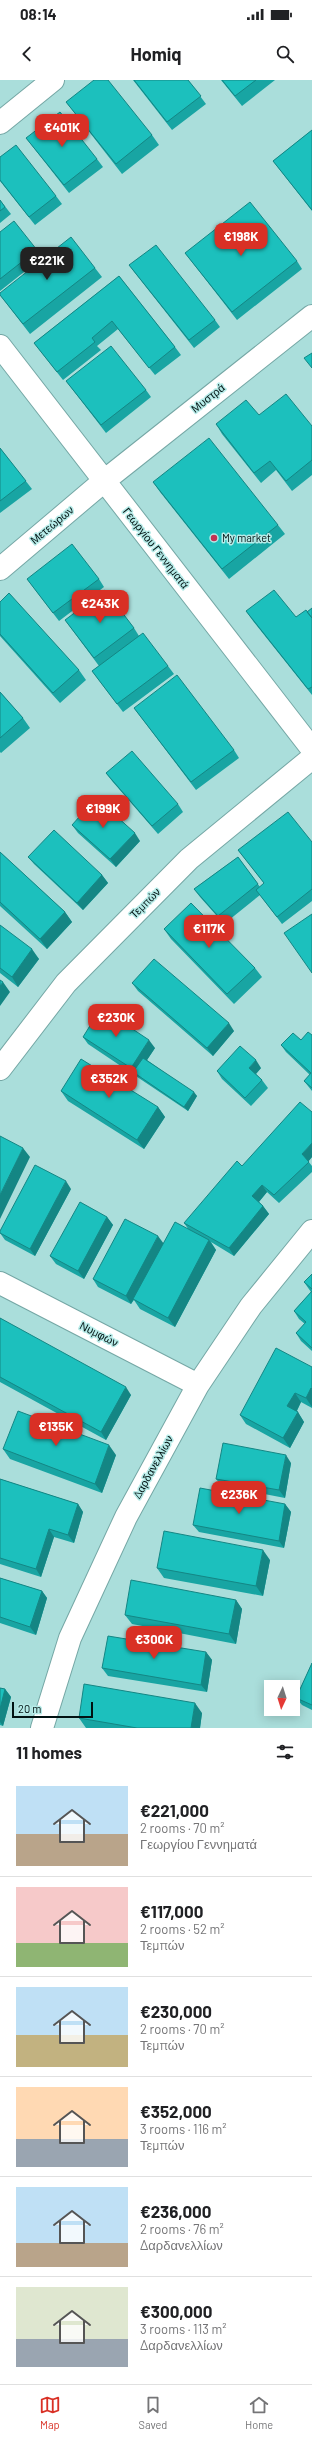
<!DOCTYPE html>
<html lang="en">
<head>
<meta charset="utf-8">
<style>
	:root { --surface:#fff; --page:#f6f6f6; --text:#202124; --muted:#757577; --line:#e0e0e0; --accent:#d93025 }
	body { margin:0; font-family:Barlow,sans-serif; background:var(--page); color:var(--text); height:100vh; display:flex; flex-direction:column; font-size:15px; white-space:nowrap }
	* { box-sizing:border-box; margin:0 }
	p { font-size:13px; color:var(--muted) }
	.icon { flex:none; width:22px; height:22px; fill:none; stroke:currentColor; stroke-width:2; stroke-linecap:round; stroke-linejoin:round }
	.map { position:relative; height:1648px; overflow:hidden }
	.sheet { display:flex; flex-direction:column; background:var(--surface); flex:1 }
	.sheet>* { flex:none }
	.needle { width:26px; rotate:184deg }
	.fabs { position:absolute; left:264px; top:1600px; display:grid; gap:8px }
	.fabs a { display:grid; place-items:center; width:36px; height:36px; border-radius:0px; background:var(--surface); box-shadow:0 2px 10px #0003; font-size:20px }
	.scale { position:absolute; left:12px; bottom:10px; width:81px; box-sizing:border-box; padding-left:4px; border:2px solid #011212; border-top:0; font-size:11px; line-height:14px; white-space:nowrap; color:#011212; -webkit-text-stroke:3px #b6ebe8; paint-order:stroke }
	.price { position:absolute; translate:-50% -34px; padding:0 9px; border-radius:8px; background:var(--accent); color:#fff; font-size:13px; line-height:26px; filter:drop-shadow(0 1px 2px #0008) }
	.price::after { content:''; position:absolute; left:50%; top:24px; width:12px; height:9px; margin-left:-6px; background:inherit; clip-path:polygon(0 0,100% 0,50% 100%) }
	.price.active { background:#222; color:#fff }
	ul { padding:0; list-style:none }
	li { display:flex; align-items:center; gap:12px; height:100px; padding:0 16px }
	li+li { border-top:1px solid var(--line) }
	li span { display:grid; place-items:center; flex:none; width:112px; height:80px; border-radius:0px; color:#555 }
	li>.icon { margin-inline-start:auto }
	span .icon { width:48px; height:48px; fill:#fffc; stroke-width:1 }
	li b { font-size:17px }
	h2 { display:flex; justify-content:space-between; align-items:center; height:48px; padding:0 16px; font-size:17px }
	.status { display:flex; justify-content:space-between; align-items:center; height:28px; padding:0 20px; background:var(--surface); direction:ltr }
	.status svg { height:11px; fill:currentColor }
	header { display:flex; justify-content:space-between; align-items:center; height:52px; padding:0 16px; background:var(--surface); font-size:18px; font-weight:700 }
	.tabs { display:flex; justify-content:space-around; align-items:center; height:56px; border-top:1px solid var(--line); background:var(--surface); font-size:11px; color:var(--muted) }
	.tabs a { display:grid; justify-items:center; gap:2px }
	.tabs .active { color:var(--accent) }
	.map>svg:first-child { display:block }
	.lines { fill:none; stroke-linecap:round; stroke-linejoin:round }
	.minor-casing { stroke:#75a7a5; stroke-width:24 }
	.minor { stroke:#fff; stroke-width:22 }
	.wall { fill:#18a5a3 }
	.shaded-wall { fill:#148684 }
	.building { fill:#1cc0bd; stroke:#148684 }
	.poi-dot { fill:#c23253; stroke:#b6ebe8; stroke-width:1.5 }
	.labels { text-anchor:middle; stroke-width:3; stroke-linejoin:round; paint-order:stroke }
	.street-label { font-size:11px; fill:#011212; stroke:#b6ebe8 }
	.poi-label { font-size:11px; fill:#011212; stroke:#b6ebe8; text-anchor:start }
</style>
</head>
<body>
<div class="status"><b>08:14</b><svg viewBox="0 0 49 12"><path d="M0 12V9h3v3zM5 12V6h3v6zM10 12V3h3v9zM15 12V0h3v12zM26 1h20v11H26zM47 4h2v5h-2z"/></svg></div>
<header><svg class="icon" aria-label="back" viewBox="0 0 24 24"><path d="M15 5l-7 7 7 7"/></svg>Homiq<svg class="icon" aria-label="search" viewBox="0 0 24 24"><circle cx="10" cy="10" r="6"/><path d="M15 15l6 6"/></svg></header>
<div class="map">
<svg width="312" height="1648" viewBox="0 0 312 1648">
	<rect width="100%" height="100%" fill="#aadedb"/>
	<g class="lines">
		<!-- minor casing -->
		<g class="minor-casing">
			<path id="minor" d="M0,43L53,0
				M0,266L312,669
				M0,489L104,401L312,236
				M0,989L66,903L189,779L312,678
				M0,1203L198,1305
				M42,1648L70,1558L126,1437L198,1305L251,1226L312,1151"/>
		</g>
		<!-- minor -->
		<use href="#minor" class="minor"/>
	</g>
	<!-- wall -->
	<path class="wall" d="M133,0H188L206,24L172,50Z
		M221,0H275L242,26Z
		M66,22L152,55L159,65L122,94Z
		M312,50V131L280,90L273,81Z
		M26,58L97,79L103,87L69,113Z
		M0,77L56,116L62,124L35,145L0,101Z
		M0,120L11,134L0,143Z
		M0,152L37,170L43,177L0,211Z
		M185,173L297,181L302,189L237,240Z
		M129,185L215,240L220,247L194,268L135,193Z
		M95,188L102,197L30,254L0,215Z
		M119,196L175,267L181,275L155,295L118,249L97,266L101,270L63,300L34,263Z
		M66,301L146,310L151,317L106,353Z
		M259,335L312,346V395L292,411L276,390L261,403L222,354L216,344Z
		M0,368L32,409L0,433Z
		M153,402L278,445L285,454L229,499L160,412Z
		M27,499H99L104,507L59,541Z
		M0,522L79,590L86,600L60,623L0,556Z
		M312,528V615L253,541L246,531L296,537L307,532Z
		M65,540L134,548L139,556L168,586L174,594L123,632L92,591L99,586Z
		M0,612L23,638L30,648L1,673L0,672Z
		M134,628L234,670L239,678L196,710Z
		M106,693L178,724L183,732L158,754L112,701Z
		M72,745L140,761L116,787L78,753Z
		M312,762V821L282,844L260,815L224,844L200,817L194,809L238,777L260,807L264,803L238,770Z
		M0,772L65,832L72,842L47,869L0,826Z
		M28,777L102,795L108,803L83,830L34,784Z
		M0,845L39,879L18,907L0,893Z
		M164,849L255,888L262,897L234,924L171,859Z
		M132,903L234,951L213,976L138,911Z
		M312,955V1011L304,1001L310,995L286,972L281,965L301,960Z
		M83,957L155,968L147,980L197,1016L188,1031L88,964Z
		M261,988L256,994L262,1000L268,1008L251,1026L222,999L217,991Z
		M61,1011L158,1027L165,1037L144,1069L68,1021Z
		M312,1077L308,1081L312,1086V1092L279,1123L267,1112L259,1122L263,1126L269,1134L234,1176L211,1162L216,1170L175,1247L140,1229L134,1220L131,1224L98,1207L93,1199L189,1150L184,1143L242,1086Z
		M71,1109L35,1176L5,1160L0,1153V1151Z
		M107,1137L113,1145L84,1199L56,1184L50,1176Z
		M312,1194V1271L301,1261L296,1253L305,1244L299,1239L294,1231L311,1212L304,1202Z
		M0,1238L131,1315L106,1360L0,1302Z
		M312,1287V1328L301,1322L297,1331L304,1342L290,1368L246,1344L240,1335Z
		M3,1369L116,1375L102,1413L10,1379Z
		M291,1383L285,1418L222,1406L216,1399Z
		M0,1399L78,1424L83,1432L74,1463L54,1457L41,1497L0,1484Z
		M285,1424L291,1432L284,1468L199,1452L193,1445Z
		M270,1480L263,1516L164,1498L157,1488Z
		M0,1498L42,1511L47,1518L36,1555L0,1543Z
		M236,1520L242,1529L236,1564L132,1544L125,1535Z
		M206,1572L212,1580L207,1612L108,1596L102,1588Z
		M312,1583V1630L302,1625L296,1618Z
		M0,1608L5,1609L11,1617L3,1646L0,1645Z
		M202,1633L200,1648H86L79,1638Z"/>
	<!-- shaded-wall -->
	<path class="shaded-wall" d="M135,753L140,761L116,787L110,779Z
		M102,795L108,803L83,830L77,823Z
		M65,832L72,842L47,869L40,859Z
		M32,869L39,879L18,907L12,897Z
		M3,902L10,912L0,926V906Z
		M229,943L234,951L213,976L207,968Z
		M149,960L155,968L137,995L133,992L131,988Z
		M256,980L261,988L254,996L249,988Z
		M194,1012L197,1016L188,1031L184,1027Z
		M158,1027L165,1037L144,1069L137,1060Z
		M312,1063V1077L308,1082L302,1074Z
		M23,1068L30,1077L0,1139V1115Z
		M66,1101L71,1109L35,1176L30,1169Z
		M262,1105L267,1112L257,1124L252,1116Z
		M263,1126L269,1134L234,1176L229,1168Z
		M107,1137L113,1145L84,1199L78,1191Z
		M158,1156L164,1164L131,1224L126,1216Z
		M209,1160L216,1170L175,1247L168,1238Z
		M126,1307L131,1315L106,1360L101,1352Z
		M311,1308L312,1310V1327L306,1318Z
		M295,1313L301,1322L294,1336L287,1326Z
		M298,1332L304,1342L290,1368L283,1358Z
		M109,1365L116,1375L102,1413L95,1404Z
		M286,1375L291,1383L285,1418L279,1410Z
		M78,1424L83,1432L74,1463L68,1455Z
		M285,1424L291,1432L284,1468L279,1461Z
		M49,1449L54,1457L41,1497L36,1489Z
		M263,1470L270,1480L263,1516L256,1506Z
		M42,1511L47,1518L36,1555L30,1547Z
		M236,1520L242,1529L236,1564L229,1554Z
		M206,1572L212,1580L207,1612L201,1605Z
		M5,1609L11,1617L3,1646L0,1642V1629Z
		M195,1623L202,1633L200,1648H191Z"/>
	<!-- building -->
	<path class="building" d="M94,0H108L152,55L116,84L66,22Z
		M134,0H188L201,16L167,42Z
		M222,0H256L235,16Z
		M60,32L97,79L64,105L26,58Z
		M312,50V130L273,81Z
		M16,65L56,116L29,137L0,100V77Z
		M0,120L5,127L0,131Z
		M250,122L297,181L232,232L185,173Z
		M14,141L37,170L0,199V152Z
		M71,157L95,188L23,244L0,215V213Z
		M156,165L215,240L189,260L129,185Z
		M119,196L175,267L149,288L112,241L92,258L95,262L57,292L34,263Z
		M111,266L146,310L101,345L66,301Z
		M312,273V288L304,278Z
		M286,314L312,346V380L286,401L270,381L254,393L216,344L246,320L259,335Z
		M209,358L278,445L222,489L153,402Z
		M0,368L26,401L0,421Z
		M72,464L99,499L53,533L27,499Z
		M105,510L134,548L94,578L65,540Z
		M274,510L296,537L306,530L312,538V607L308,609L246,531Z
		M9,513L79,590L53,613L0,554V522Z
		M312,528V538L307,532Z
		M143,553L168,586L117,624L92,591Z
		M177,595L234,670L191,702L134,628Z
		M0,612L23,638L0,658Z
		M132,671L178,724L152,746L106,693Z
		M96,718L135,753L110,779L72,745Z
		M288,732L312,762V809L277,837L256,810L264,803L238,770Z
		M54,750L102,795L77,823L28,777Z
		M0,772L65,832L40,859L0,822Z
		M238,777L258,804L218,836L194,809Z
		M191,823L255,888L227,914L164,849Z
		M312,834V893L284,853Z
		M0,845L32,869L12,897L0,888Z
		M154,879L229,943L207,968L132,903Z
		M0,900L3,902L0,906Z
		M101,928L149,960L131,988L83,957Z
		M308,952L312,955V1008L304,1001L311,993L281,965L293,953L301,960Z
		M240,966L256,980L249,988L262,1000L245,1018L217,991Z
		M143,978L194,1012L184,1027L133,992Z
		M81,979L158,1027L137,1060L61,1011Z
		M300,1022L312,1032V1063L302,1074L309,1082L274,1115L262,1105L252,1116L263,1126L229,1168L184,1143L237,1081L242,1086Z
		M0,1056L23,1068L0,1115Z
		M35,1085L66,1101L30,1169L0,1153V1151Z
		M80,1122L107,1137L78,1191L50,1176Z
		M125,1139L158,1156L126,1216L93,1199Z
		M175,1142L209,1160L168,1238L133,1219Z
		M312,1194V1209L304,1202Z
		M312,1211V1268L296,1253L306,1242L294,1231Z
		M0,1238L126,1307L101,1352L0,1297Z
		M276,1268L312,1287V1309L311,1308L306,1318L295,1313L287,1326L298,1332L283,1358L240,1335Z
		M18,1331L109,1365L95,1404L3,1369Z
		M223,1363L286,1375L279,1410L216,1399Z
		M0,1399L78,1424L68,1455L49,1449L36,1489L0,1478Z
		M200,1408L285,1424L279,1461L193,1445Z
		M164,1451L263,1470L256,1506L157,1488Z
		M0,1498L42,1511L30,1547L0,1537Z
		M131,1500L236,1520L229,1554L125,1535Z
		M108,1556L206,1572L201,1605L102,1588Z
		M312,1583V1625L296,1618Z
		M84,1604L195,1623L191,1648H137L79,1638Z
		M0,1608L5,1609L0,1629Z"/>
	<!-- markers -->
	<circle class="poi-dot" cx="214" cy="458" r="4"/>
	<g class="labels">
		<!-- street labels -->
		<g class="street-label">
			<text transform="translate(208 318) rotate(-38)" y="4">Μυστρά</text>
			<text transform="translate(52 445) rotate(-40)" y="4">Μετεώρων</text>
			<text transform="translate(156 468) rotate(52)" y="4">Γεωργίου Γεννηματά</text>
			<text transform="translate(145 823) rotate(-45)" y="4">Τεμπών</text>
			<text transform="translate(99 1254) rotate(27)" y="4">Νυμφών</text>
			<text transform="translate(153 1387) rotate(-61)" y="4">Δαρδανελλίων</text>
		</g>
		<!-- poi labels -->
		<g class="poi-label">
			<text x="222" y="462">My market</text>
		</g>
	</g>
</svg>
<div class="fabs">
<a><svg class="needle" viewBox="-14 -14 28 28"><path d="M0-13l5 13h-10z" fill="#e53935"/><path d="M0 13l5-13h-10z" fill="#757577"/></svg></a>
</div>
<div class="scale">20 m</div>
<b class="price" style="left:62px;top:68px">€401K</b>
<b class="price" style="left:241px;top:177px">€198K</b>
<b class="price active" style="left:47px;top:201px">€221K</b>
<b class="price" style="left:100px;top:544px">€243K</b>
<b class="price" style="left:103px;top:749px">€199K</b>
<b class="price" style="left:209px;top:869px">€117K</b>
<b class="price" style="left:116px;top:958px">€230K</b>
<b class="price" style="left:109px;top:1019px">€352K</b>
<b class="price" style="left:56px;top:1367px">€135K</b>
<b class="price" style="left:239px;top:1435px">€236K</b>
<b class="price" style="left:154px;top:1580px">€300K</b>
</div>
<section class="sheet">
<h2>11 homes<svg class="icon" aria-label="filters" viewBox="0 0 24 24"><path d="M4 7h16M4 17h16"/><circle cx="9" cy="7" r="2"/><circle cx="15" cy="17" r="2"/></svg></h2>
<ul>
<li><span style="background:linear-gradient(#bfe0f5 60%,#b9a48a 0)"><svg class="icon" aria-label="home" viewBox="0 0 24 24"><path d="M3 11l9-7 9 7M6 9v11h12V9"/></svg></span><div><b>€221,000</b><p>2 rooms · 70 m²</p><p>Γεωργίου Γεννηματά</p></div></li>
<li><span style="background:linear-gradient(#f6c9c9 70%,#8fb573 0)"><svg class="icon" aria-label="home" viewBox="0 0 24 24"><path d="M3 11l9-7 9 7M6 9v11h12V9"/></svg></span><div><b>€117,000</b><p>2 rooms · 52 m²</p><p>Τεμπών</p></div></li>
<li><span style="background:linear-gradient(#bfe0f5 60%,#c2b280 0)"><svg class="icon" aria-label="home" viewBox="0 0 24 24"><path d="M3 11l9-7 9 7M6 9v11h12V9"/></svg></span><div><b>€230,000</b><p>2 rooms · 70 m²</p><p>Τεμπών</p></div></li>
<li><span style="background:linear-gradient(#ffd9b3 65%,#9aa5b1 0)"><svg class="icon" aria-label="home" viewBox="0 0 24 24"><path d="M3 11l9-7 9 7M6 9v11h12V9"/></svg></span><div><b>€352,000</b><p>3 rooms · 116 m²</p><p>Τεμπών</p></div></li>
<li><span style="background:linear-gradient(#bfe0f5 70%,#b9a48a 0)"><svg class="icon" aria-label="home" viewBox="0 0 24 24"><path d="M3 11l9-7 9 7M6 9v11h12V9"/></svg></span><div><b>€236,000</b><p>2 rooms · 76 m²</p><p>Δαρδανελλίων</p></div></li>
<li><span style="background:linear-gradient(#dfe7d0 65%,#9aa5b1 0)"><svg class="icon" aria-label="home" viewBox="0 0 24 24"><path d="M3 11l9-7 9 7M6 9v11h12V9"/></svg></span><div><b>€300,000</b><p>3 rooms · 113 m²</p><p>Δαρδανελλίων</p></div></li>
</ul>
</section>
<nav class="tabs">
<a class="active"><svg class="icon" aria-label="map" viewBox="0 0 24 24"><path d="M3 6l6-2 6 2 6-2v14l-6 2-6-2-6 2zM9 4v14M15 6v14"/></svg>Map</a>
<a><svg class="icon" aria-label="saved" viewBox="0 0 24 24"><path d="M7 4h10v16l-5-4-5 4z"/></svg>Saved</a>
<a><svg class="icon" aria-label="home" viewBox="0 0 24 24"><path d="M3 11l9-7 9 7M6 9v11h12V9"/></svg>Home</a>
</nav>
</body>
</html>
